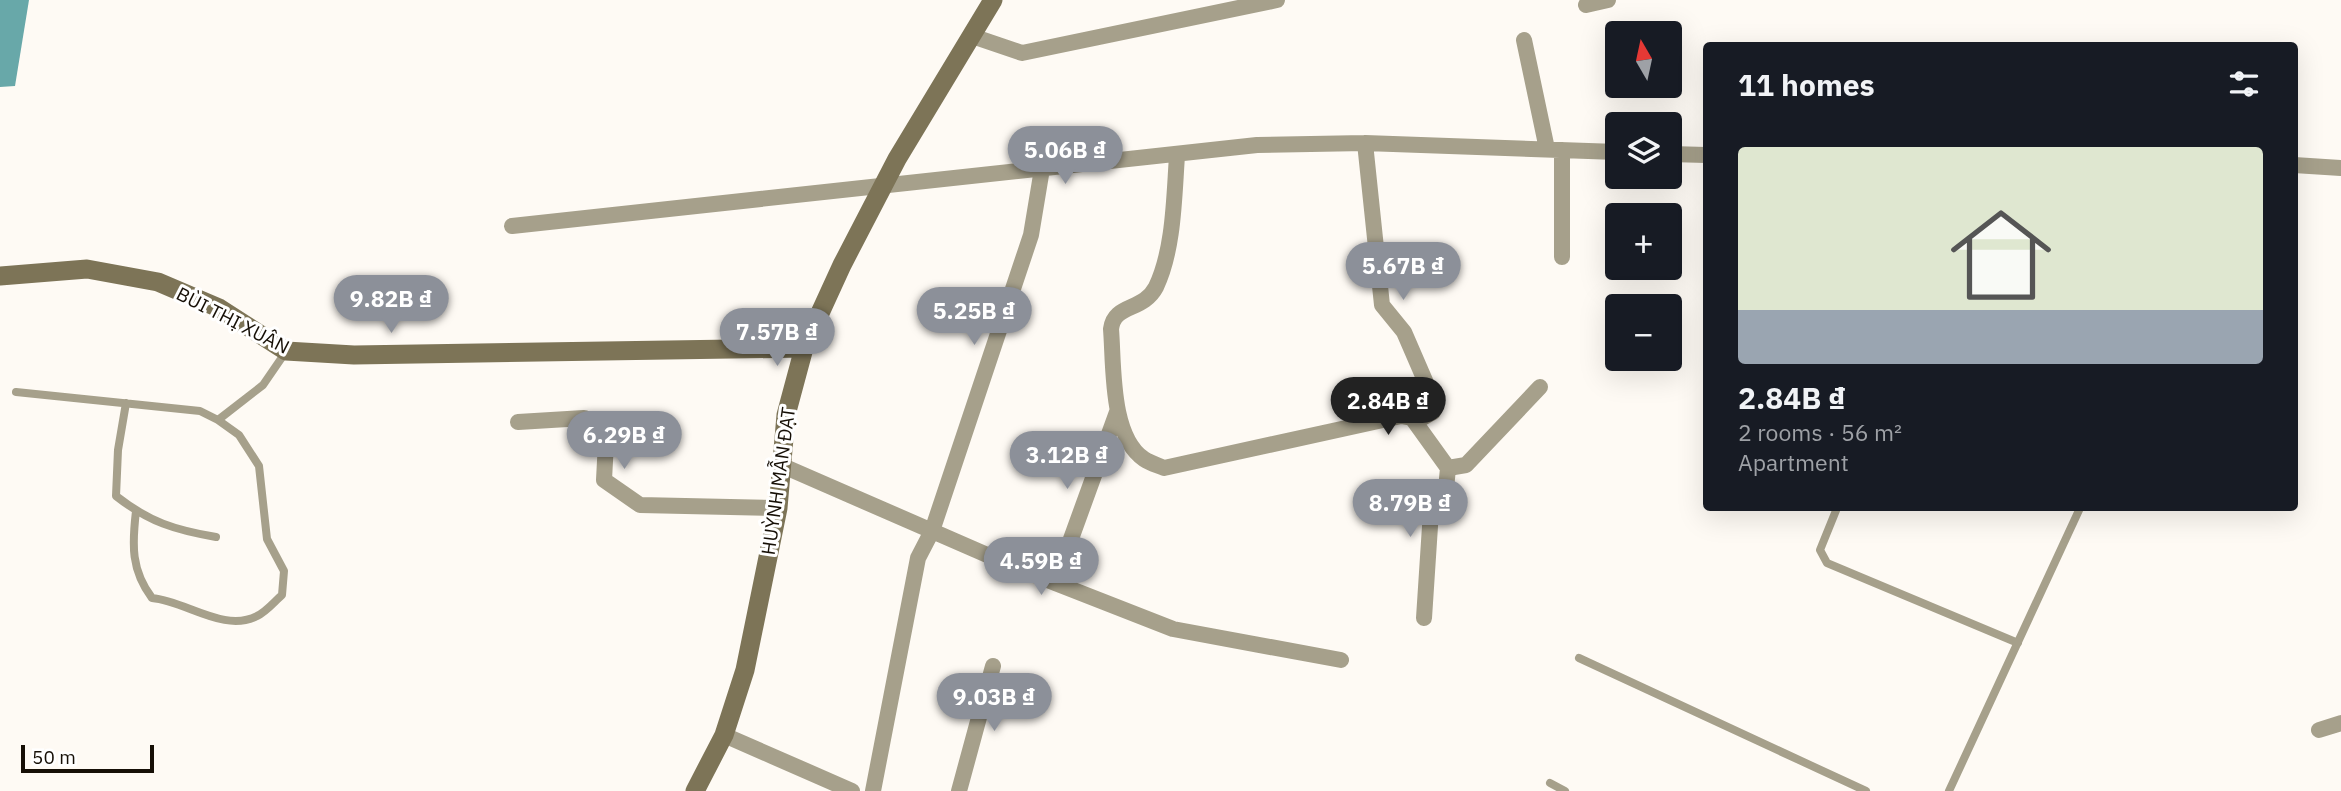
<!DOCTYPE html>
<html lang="en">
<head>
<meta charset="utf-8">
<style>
	:root { --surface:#171b24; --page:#242831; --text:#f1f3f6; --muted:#9ea1a6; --accent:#8c9099 }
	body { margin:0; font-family:"IBM Plex Sans",sans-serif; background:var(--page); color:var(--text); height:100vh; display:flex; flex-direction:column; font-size:26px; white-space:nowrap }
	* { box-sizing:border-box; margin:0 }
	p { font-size:23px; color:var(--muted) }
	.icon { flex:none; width:38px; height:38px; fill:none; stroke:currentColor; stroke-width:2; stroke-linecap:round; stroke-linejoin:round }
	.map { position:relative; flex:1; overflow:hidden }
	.sheet { position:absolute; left:1703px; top:42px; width:595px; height:469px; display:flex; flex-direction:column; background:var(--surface); border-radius:7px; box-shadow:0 7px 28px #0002 }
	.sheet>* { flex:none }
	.needle { width:46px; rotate:351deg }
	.fabs { position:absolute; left:1605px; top:21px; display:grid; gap:14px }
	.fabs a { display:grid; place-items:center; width:77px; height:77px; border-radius:7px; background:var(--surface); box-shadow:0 7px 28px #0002; font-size:35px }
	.scale { position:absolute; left:21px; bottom:18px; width:133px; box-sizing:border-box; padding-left:7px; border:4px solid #160f06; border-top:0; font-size:19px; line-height:24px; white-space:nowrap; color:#160f06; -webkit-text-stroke:5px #fff; paint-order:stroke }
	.price { position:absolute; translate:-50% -60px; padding:0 16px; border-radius:24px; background:var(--accent); color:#fff; font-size:23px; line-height:46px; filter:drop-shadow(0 2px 4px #0008) }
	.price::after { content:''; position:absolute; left:50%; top:42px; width:21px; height:16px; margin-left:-10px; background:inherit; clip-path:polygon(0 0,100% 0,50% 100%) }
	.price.selected { background:#222; color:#fff }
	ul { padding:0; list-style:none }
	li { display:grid; align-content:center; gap:14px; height:371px; padding:0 35px }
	li span { display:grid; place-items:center; height:217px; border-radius:7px; color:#555 }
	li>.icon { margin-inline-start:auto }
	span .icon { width:126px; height:126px; fill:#fffc; stroke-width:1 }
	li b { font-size:30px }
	h2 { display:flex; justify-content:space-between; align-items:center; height:84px; padding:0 35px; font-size:30px }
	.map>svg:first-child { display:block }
	.water { fill:#68a8a9 }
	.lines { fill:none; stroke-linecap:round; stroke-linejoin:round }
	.service { stroke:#a6a08b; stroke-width:8 }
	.minor { stroke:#a6a08b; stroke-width:16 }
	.secondary { stroke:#7d7457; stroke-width:19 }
	.labels { text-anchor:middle; stroke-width:6; stroke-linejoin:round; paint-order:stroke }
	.street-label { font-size:19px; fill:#160f06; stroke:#fff }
</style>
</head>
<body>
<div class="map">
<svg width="2341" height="791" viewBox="0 0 2341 791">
	<rect width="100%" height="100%" fill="#fefaf4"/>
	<!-- water -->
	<path class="water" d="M0,0H29L15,86L0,87Z"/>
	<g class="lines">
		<!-- service -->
		<path class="service" d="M16,392L200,411L218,420L263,385L285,353
			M126,403L118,450L116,496C149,522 175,530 216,537
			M1837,508L1820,550L1827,563L2018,643
			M136,511C132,545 131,570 152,598C186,601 224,633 257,616C266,612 274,602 282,595L284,571L267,539L259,466L239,435L218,420
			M1579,658L1866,791
			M1550,783L1565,791
			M1949,791L2080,508"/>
		<!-- minor -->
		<path class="minor" d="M1586,5L1608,0
			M972,36L1022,53L1277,0
			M1524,40L1547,149
			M1365,143L1382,305L1404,332L1436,406L1433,412L1415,422
			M1670,154L1706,155
			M1177,156C1174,197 1174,249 1156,287C1143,312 1114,303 1111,329C1114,365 1110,436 1144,459C1150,463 1157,465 1164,468L1401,416L1412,418L1448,468L1466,465L1540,387
			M2294,165L2341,168
			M512,226L1257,145L1365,143L1617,152
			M1562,257V150
			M518,422L584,418L596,423L606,442L604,480L640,505L778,508
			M783,466L1017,568L1173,629L1341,660
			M1055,583L1117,412
			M1424,618L1431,511L1446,489L1448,468
			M2319,730L2341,723
			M724,735L852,791
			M873,791L918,558L932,531L1031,235L1042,169
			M959,791L993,666"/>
		<!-- secondary -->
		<path class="secondary" d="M0,276L87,269L158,282L219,308L286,351L354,355L804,348
			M695,791L724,735L745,670L778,508L786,415L804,348L842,265L897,159L993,0"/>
	</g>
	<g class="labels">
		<!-- street labels -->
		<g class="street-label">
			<text transform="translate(233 320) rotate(27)" y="7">BÙI THỊ XUÂN</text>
			<text transform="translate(778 481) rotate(-82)" y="7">HUỲNH MẪN ĐẠT</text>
		</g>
	</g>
</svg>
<div class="fabs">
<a><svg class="needle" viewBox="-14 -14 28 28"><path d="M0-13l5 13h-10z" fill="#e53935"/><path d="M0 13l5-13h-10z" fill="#9ea1a6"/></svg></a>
<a><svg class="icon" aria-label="layers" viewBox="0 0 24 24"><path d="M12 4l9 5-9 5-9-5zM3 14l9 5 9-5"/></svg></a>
<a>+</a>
<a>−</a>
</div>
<div class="scale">50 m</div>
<b class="price" style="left:1065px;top:186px">5.06B ₫</b>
<b class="price" style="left:1403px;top:302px">5.67B ₫</b>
<b class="price" style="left:391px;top:335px">9.82B ₫</b>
<b class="price" style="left:974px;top:347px">5.25B ₫</b>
<b class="price" style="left:777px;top:368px">7.57B ₫</b>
<b class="price selected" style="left:1388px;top:437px">2.84B ₫</b>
<b class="price" style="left:624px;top:471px">6.29B ₫</b>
<b class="price" style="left:1067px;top:491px">3.12B ₫</b>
<b class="price" style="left:1410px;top:539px">8.79B ₫</b>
<b class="price" style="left:1041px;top:597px">4.59B ₫</b>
<b class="price" style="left:994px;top:733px">9.03B ₫</b>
<section class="sheet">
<h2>11 homes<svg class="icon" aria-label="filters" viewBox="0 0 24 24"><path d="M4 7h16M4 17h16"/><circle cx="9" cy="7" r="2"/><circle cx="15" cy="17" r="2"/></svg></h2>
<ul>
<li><span style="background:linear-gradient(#dfe7d0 75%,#9aa5b1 0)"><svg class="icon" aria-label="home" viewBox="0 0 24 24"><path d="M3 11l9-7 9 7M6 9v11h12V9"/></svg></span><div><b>2.84B ₫</b><p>2 rooms · 56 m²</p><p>Apartment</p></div></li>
</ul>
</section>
</div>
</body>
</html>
